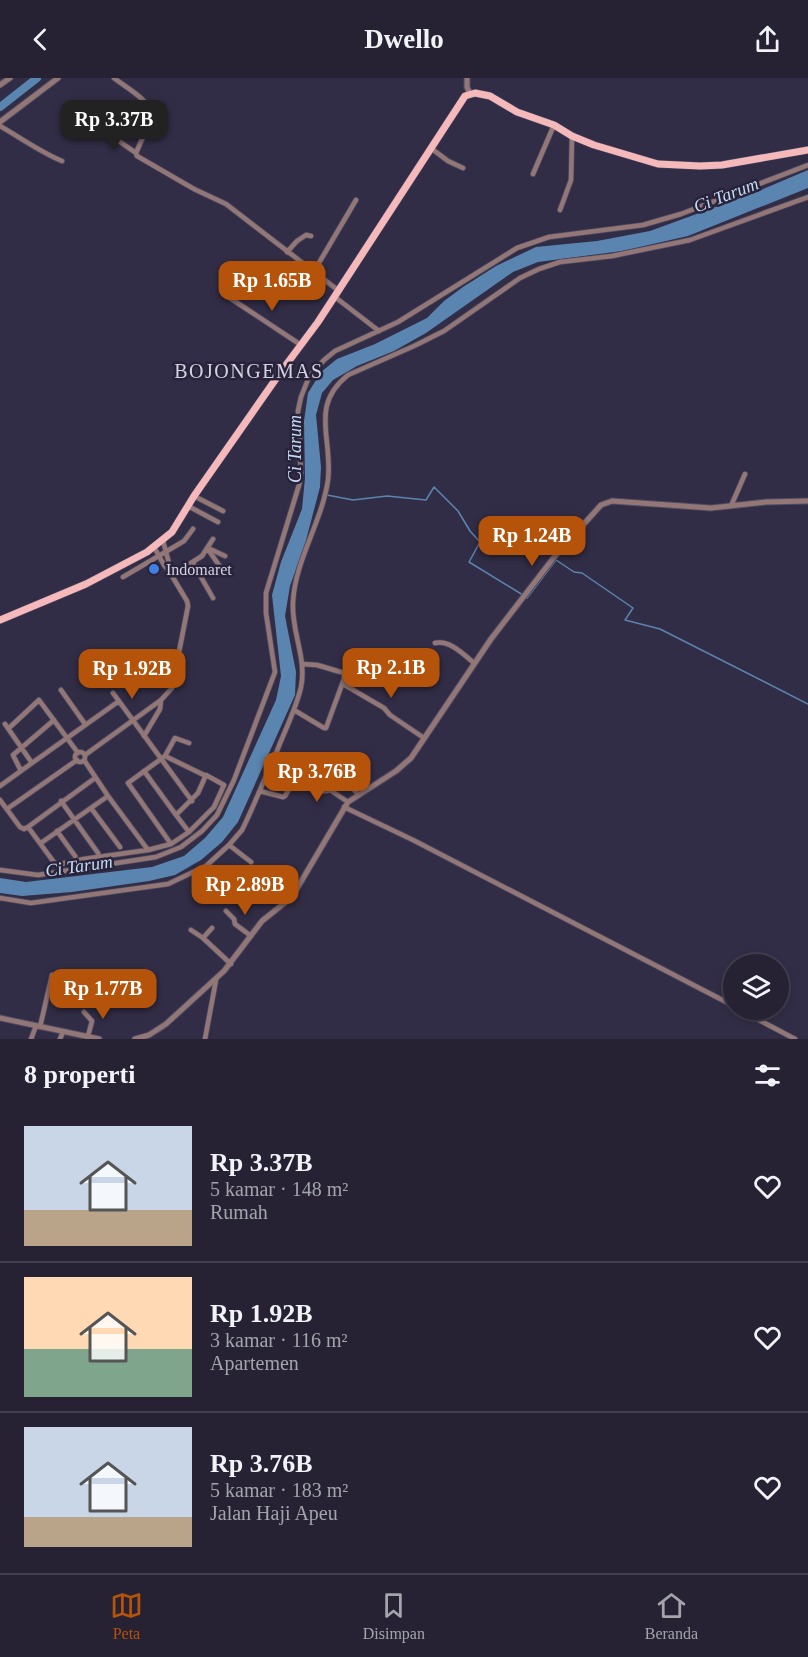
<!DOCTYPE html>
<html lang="id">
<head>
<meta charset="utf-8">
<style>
	:root { --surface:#262234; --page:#2e2a3c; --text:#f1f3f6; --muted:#a4a4ac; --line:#423f4f; --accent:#b45309 }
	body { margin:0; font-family:Georgia,serif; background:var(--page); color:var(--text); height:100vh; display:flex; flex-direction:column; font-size:22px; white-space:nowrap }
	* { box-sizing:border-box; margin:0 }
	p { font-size:20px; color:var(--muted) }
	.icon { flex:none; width:33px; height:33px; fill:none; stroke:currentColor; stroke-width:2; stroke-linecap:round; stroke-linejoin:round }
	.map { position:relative; height:961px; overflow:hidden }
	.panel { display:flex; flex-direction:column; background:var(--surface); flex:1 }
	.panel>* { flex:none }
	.buttons { position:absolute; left:723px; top:876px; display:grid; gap:12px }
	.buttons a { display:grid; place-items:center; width:66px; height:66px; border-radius:50%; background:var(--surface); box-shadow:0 3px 9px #0003,0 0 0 2px var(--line); font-size:30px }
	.price { position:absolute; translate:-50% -51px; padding:0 14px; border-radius:12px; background:var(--accent); color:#fff; font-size:20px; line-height:39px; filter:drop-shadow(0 2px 3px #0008) }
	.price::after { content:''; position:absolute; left:50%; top:36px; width:18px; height:14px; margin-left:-9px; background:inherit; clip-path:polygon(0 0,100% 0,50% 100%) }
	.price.active { background:#222; color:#fff }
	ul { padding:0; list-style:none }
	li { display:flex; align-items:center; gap:18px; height:150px; padding:0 24px }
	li+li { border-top:2px solid var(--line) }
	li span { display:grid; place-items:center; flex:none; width:168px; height:120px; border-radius:0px; color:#555 }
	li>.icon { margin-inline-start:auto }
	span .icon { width:72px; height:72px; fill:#fffc; stroke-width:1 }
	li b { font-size:26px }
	h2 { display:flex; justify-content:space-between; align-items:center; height:72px; padding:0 24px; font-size:26px }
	header { display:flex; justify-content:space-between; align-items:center; height:78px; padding:0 24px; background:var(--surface); font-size:27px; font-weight:700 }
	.tabs { display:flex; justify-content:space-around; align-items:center; height:84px; border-top:2px solid var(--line); background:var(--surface); font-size:16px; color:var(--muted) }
	.tabs a { display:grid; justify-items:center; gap:3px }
	.tabs .active { color:var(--accent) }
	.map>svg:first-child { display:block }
	.water { fill:#5a85b0 }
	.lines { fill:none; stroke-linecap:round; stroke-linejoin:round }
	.stream { stroke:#5a85b0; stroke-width:1.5 }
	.river { stroke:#5a85b0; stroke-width:8 }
	.minor-tunnel { stroke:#4a465d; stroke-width:4.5; stroke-dasharray:4.5 2; stroke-linecap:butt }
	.minor-casing { stroke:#4f4b62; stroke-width:6 }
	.tertiary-casing { stroke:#4f4b62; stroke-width:7 }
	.primary-casing { stroke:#4f4b62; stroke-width:8 }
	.minor { stroke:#937676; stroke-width:4.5 }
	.tertiary { stroke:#937676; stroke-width:5 }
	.primary { stroke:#f5b9bb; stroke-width:7 }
	.shop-dot { fill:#3f7fe0; stroke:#28233b; stroke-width:2 }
	.labels { text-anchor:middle; stroke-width:5; stroke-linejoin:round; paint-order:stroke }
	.poi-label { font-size:16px; fill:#d5d2e2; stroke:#28233b; text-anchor:start }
	.water-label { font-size:18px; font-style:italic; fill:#c4ddf6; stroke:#28233b }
	.quarter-label { font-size:20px; letter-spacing:1.5px; fill:#d5d2e2; stroke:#28233b }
</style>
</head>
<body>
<header><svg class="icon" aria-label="back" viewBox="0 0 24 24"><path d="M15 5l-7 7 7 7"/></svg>Dwello<svg class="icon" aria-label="share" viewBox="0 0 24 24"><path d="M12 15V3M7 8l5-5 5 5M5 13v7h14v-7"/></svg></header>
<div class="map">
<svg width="808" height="961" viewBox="0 0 808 961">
	<rect width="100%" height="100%" fill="#322d46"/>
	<!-- water -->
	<path class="water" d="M808,92V110L688,158L622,173L538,184L513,194L426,255L394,273L357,288L333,302L322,315L316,337L321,389L320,409L305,466L290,508L285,538L296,594L295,617L238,744L222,764L201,782L175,797L149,803L72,814L22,818L0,815V800L26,804L152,789L184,778L205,760L223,739L276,622L281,598L272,517L281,484L302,431L305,400L304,343L308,315L321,294L337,281L375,266L427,240L444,223L463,209L496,188L536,169L597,163L650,153L754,115Z"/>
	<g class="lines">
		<!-- stream -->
		<path class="stream" d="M327,417L353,422L387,418L426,422L434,409L458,433L470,453L480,464L469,484L523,517
			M527,520L556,482L574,494L582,495L633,530L625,542L660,551L808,626"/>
		<!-- river -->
		<path class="river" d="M0,29L37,0"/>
		<!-- minor-tunnel -->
		<path class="minor-tunnel" d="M342,699L350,708"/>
		<!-- minor casing -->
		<g class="minor-casing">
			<path id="minor" d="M114,0C127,10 146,20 153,36L136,75L137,78L194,111L226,126L339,213
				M0,48C21,60 40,74 62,83
				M103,52L136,75
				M432,71L448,83L463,90
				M533,96L554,47
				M560,132L571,102L572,58
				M287,174L297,163L306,157L311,158
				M313,195L356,122
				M335,219L379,253
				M230,220L301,267
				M194,418L223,433
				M188,428L218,444
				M731,428L745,396
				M154,469L164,487L169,493V485L163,463
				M207,470L221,490
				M210,471L225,478
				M193,485L213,520
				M172,497L202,478L213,461
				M123,499L184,463L193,451
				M435,565C450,562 463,576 474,585
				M343,606L384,630L390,637L424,660
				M61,612L85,646
				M113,615L192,723
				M294,632L324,650H326L344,601V595L317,587L302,586
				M9,650L39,622L78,675
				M144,658L160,631L161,622
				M75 679a5 5 0 1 1 10 0a5 5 0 1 1-10 0Z
				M85,677L161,622L172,610L188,528L187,523L169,493
				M165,678L175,660L189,665
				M296,678L342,699
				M32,685L119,623
				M21,693L13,677L54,642
				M144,693L176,737
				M206,697L224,707L214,729L189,754L176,737L198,715Z
				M95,700L28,749L56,787L84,781L148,772
				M0,708L32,685L5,646
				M350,708L358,716
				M260,713L283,719L285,718L291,708C307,703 315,717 330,712L348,724
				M108,718L148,772L171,766L189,754
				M0,722L20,749L24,751L28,749
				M61,723L98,775
				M344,729L413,762L734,928
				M91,730L120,769
				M7,731L77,682
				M57,753L75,778
				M41,765L108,718L84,682
				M171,766L128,705L165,678L206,698
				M229,767L251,784
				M0,792L38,797L156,779L181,769L202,753L217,737L234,702L275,594L266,535V515L299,407L301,395L298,333L301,319L309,299L324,282L335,273L398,244L517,170L549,159L643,147L681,136L808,87
				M0,820L31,825L168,806L206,788L229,767L242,752C255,726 265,699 277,673C285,652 296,631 301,609C307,580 291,553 293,524C295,482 322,444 328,402C333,360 309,328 348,297L414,268L444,253L520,200L539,191L560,184L612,178L690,162L808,119
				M226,833L234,841L235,846L251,858
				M191,852L203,860L231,886
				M203,860L212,850
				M740,932L795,961
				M84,934L92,943L88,958
				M40,949L52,897
				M31,961L36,948
				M60,961L63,954
				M205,961L216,902"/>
		</g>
		<!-- tertiary casing -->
		<g class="tertiary-casing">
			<path id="tertiary" d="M467,0V9L470,16
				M0,7L10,0
				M0,44L58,0
				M0,940L99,961
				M135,961L149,957L166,946L224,893L262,843L292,819L348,724L396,693L411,680L491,561L555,478L601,427L612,423L711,430L766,424L808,423"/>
		</g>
		<!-- primary casing -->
		<g class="primary-casing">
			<path id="primary" d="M0,542L86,506L147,474L172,454L194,418L280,295L318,244L465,18L475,15L490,18L517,34L554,47L572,58L594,67L658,86L700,88L722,87L808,72"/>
		</g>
		<!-- minor -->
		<use href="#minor" class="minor"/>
		<!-- tertiary -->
		<use href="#tertiary" class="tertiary"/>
		<!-- primary -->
		<use href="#primary" class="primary"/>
	</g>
	<!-- markers -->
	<circle class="shop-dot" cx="154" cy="491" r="6"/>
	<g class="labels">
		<!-- poi labels -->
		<g class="poi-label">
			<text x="166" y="497">Indomaret</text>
		</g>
		<!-- water labels -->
		<g class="water-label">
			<text transform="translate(726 117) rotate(-21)" y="6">Ci Tarum</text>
			<text transform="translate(295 371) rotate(-90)" y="6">Ci Tarum</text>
			<text transform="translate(79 788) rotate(-8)" y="6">Ci Tarum</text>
		</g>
		<!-- quarter labels -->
		<g class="quarter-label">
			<text x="249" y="300">BOJONGEMAS</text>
		</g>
	</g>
</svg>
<div class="buttons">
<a><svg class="icon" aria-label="layers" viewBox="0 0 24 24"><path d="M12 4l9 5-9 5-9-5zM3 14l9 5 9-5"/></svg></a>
</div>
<b class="price active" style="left:114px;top:73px">Rp 3.37B</b>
<b class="price" style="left:272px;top:234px">Rp 1.65B</b>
<b class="price" style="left:532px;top:489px">Rp 1.24B</b>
<b class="price" style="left:391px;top:621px">Rp 2.1B</b>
<b class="price" style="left:132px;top:622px">Rp 1.92B</b>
<b class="price" style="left:317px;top:725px">Rp 3.76B</b>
<b class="price" style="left:245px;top:838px">Rp 2.89B</b>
<b class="price" style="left:103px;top:942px">Rp 1.77B</b>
</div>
<section class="panel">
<h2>8 properti<svg class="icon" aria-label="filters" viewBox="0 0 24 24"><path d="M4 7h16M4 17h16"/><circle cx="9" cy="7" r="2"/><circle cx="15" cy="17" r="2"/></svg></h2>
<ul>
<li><span style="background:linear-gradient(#c9d6e8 70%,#b9a48a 0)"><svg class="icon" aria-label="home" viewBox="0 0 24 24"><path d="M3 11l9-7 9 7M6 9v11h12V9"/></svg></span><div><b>Rp 3.37B</b><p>5 kamar · 148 m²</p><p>Rumah</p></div><svg class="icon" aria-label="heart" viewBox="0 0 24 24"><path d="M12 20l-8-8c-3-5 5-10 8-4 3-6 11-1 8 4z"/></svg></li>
<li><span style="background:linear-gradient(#ffd9b3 60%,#7fa58c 0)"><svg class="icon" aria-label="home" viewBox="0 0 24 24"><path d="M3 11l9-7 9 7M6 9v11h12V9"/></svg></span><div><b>Rp 1.92B</b><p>3 kamar · 116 m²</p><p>Apartemen</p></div><svg class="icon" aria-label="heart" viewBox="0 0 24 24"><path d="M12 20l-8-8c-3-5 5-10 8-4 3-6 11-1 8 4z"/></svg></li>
<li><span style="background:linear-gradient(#c9d6e8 75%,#b9a48a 0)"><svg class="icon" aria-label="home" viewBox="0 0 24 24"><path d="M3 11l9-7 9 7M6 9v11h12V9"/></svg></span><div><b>Rp 3.76B</b><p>5 kamar · 183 m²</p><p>Jalan Haji Apeu</p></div><svg class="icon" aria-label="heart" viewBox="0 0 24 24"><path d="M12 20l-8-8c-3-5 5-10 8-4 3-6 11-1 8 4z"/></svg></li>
</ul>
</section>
<nav class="tabs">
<a class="active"><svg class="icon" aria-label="map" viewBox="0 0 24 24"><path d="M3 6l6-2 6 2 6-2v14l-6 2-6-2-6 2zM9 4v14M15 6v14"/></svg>Peta</a>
<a><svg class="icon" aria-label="saved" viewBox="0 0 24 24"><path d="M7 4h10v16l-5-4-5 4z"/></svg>Disimpan</a>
<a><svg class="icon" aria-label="home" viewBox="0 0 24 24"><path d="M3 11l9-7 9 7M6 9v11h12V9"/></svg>Beranda</a>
</nav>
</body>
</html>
